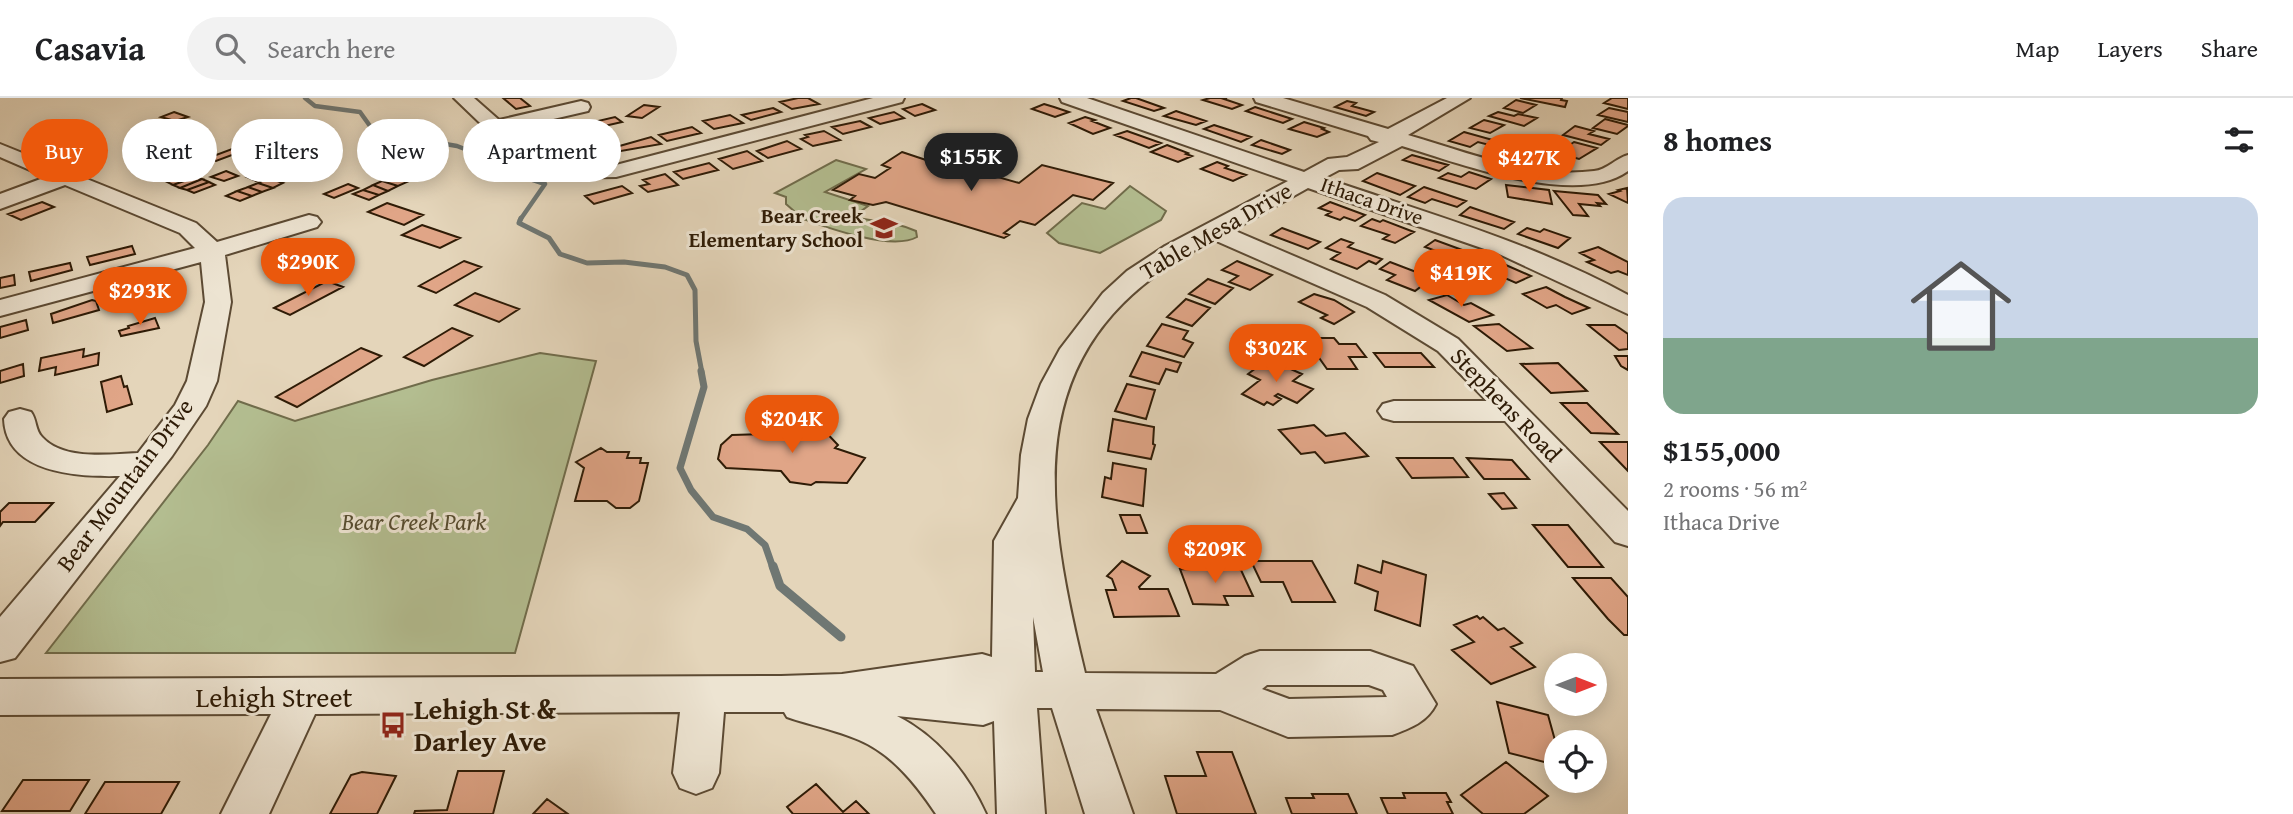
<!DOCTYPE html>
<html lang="en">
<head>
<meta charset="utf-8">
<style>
	:root { --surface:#fff; --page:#f2f2f2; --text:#202124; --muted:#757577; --line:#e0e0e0; --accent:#ea580c }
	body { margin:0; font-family:"Gentium Book Plus",serif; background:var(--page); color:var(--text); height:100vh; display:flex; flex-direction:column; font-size:26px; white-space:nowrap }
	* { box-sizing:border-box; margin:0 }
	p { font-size:23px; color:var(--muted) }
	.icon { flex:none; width:38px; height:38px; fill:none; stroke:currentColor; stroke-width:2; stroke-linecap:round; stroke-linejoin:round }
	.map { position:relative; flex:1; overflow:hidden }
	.drawer { display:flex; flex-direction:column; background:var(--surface); width:665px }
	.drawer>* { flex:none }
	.hud { position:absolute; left:21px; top:21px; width:665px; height:63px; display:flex; gap:14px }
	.needle { width:46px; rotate:90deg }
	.buttons { position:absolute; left:1544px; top:555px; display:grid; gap:14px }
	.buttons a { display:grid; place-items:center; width:63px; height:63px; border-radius:50%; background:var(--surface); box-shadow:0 4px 18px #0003; font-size:35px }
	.price { position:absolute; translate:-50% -60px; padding:0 16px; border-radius:24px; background:var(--accent); color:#fff; font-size:23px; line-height:46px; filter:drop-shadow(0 2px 4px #0008) }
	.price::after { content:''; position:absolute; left:50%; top:42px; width:21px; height:16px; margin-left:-10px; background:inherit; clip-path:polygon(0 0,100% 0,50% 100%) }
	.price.current { background:#222; color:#fff }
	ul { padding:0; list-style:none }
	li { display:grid; align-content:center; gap:14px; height:371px; padding:0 35px }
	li+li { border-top:2px solid var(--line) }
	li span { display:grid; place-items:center; height:217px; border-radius:21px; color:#555 }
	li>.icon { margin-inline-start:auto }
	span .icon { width:126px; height:126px; fill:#fffc; stroke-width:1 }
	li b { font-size:30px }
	h2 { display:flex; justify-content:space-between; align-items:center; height:84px; padding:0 35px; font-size:30px }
	.pill { padding:0 24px; border-radius:32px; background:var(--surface); box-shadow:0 4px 18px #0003; font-size:24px; line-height:63px }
	.pill.current { background:var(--accent); color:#fff }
	header { display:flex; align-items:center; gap:42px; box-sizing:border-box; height:98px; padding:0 35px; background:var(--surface); border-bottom:2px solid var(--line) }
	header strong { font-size:33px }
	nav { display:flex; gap:38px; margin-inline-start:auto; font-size:24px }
	.search { width:490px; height:63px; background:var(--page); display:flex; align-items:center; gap:18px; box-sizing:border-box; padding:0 24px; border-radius:38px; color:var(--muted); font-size:26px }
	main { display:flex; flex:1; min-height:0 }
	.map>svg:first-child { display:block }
	.green { fill:#b3bd90; stroke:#706c4b; stroke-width:2 }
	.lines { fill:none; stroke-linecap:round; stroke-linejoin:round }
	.stream-far3 { stroke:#6f7773; stroke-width:4.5 }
	.stream-far2 { stroke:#6f7773; stroke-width:5 }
	.stream-far1 { stroke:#6f7773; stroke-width:7 }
	.stream { stroke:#6f7773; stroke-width:9 }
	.building { fill:#e0a587; stroke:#2e1b06; stroke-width:2 }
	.minor-casing { stroke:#5c4a33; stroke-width:4 }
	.minor { fill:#ede4d2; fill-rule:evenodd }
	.labels { text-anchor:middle; stroke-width:6; stroke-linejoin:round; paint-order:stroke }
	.far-street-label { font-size:21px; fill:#2e1b06; stroke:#ede4d2 }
	.far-poi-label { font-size:21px; font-weight:bold; fill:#2e1b06; stroke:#ede4d2; text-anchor:end }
	.street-label { font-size:24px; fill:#2e1b06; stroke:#ede4d2 }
	.park-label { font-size:24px; font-style:italic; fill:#564c2f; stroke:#ede4d2 }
	.near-street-label { font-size:28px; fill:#2e1b06; stroke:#ede4d2 }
	.near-poi-label { font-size:28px; font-weight:bold; fill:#2e1b06; stroke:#ede4d2; text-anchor:start }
</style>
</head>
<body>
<header>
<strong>Casavia</strong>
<div class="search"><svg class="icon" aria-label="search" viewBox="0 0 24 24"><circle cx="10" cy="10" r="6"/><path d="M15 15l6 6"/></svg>Search here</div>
<nav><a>Map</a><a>Layers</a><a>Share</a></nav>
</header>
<main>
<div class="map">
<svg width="1628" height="716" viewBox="0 0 1628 716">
	<rect width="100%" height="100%" fill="#e4d5ba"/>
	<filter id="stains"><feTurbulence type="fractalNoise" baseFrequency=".00286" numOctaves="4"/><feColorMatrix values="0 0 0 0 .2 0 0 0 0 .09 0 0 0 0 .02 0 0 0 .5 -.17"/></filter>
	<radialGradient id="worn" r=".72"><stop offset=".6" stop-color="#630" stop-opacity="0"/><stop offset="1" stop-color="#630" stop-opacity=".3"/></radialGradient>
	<!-- green -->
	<path class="green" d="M836,62L866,71L825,94L868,108L853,119C874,124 895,123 916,133L917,139C890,154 820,127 792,117L794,113L786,106V99L775,95Z
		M1130,88L1166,113L1161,122L1100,155L1059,145L1047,135L1082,105L1105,111Z
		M540,255L596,263L515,555H46L208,347L238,303L295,323L432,282Z"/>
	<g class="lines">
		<!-- stream-far3 -->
		<path class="stream-far3" d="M305,0L315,8L360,14L370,28L395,32L410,40L457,48L493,62L512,75L545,86L520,122"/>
		<!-- stream-far2 -->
		<path class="stream-far2" d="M521,120L519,125L549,140L560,156L587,165L624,164L665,169L687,177L695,192L696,243L702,275"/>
		<!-- stream-far1 -->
		<path class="stream-far1" d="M701,273L704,289L680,370L691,392L713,419L747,431L765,447L773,470"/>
		<!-- stream -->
		<path class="stream" d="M773,468L780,488L841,539"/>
	</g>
	<!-- building -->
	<path class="building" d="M503,0H520L530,8L516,11Z
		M798,0H808L819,6L792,11L780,4Z
		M1131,0H1136L1164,10L1154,13L1123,3Z
		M1210,0H1227L1224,1L1242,7L1232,11L1203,2Z
		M1520,0H1562L1561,2L1567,3L1565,9Z
		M1612,0H1628V11L1604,5Z
		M1516,2L1536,7L1523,15L1504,10Z
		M1347,3L1356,5L1352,8L1374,14L1366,18L1335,9Z
		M922,6L935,12L915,18L903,11Z
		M1044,6L1054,9L1069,14L1055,19L1032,11Z
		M644,7L659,9L642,20L627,18Z
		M1255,9L1292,21L1283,25L1246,13Z
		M773,10L781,14L751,22L742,17Z
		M1609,10L1628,14V24L1598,17Z
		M1176,13L1206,23L1196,27L1164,18Z
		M174,14L188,19L175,23L161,19Z
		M894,14L904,20L880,26L869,20Z
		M1498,14L1514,18L1518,16L1537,20L1524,28L1489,18Z
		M730,17L743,25L714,31L703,23Z
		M615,19L622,24L587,32L581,27Z
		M1085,19L1095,22L1092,23L1110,30L1093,36L1069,25Z
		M1605,21L1628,27V28L1617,36L1593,30Z
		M1484,22L1504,27L1490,35L1470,30Z
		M860,23L871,29L843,36L832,29Z
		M1304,24L1324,30L1322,31L1329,34L1317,39L1289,31Z
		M558,27L572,38L554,42L540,30Z
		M1214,27L1251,39L1241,44L1204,31Z
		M1575,28L1594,33L1589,36L1609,41L1601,47L1563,37Z
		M692,29L701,35L667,43L659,37Z
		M824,33L840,42L813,48L801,41L808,39L805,37Z
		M1127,33L1161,45L1149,50L1115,37Z
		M1464,34L1500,44L1493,48L1478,44L1470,49L1449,43Z
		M651,39L661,46L621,53L616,49Z
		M1261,42L1290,52L1282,56L1252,47Z
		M787,43L801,51L768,60L757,53Z
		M303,44L312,48L290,56L281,53Z
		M1574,44L1597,50L1579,61L1558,55Z
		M586,46L597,55L602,60L586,64L567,50Z
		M1167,47L1188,55L1186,56L1192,58L1178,64L1151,54Z
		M1507,47L1518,50L1516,52L1544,60L1535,66L1495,54Z
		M232,51L240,54L216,63L208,60Z
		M747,53L762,63L733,71L719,61Z
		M902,54L929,63L945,64L1019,85L1042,67L1113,85L1093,102L1073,97L1035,127L1020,123L1004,135L1009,137L1004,140L886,104L873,107L850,102L855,98L833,92L859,76L875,80L890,70L882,67Z
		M1412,57L1448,67L1439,73L1403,62Z
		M1217,64L1228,68L1225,70L1246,77L1233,83L1201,71Z
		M709,65L718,72L683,81L674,74Z
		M271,70L281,73L256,83L247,79Z
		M226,73L238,78L224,83L211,79Z
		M1469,74L1491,81L1476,91L1439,80L1448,75L1461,79Z
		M1377,75L1415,88L1400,97L1363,83Z
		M189,76L195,79L173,87L167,84Z
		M665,76L678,87L648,94L640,88L649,86L643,82Z
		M195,79L202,81L180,90L173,87Z
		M392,79L407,84L398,88L382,83Z
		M269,80L283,85L273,90L258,85Z
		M202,81L209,84L187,92L180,90Z
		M382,83L398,88L388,93L373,87Z
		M209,84L215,87L194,95L187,92Z
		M258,85L273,90L262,94L248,89Z
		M348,86L358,90L334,100L324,96Z
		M373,87L388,93L379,97L363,92Z
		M1506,87L1549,92L1552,106L1508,99Z
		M622,88L632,95L594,106L585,98Z
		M248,89L262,94L252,98L237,93Z
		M1424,89L1466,103L1457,109L1432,101L1425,105L1408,99Z
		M1627,90L1628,105L1609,96L1620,93L1618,92Z
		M363,92L379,97L369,102L353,96Z
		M237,93L252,98L240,103L226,98Z
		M1554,93L1598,97L1606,106L1597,105L1600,108L1579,106L1588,118L1573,117Z
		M42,104L54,109L21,122L8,116Z
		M1330,104L1365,117L1355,123L1344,119L1340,122L1326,117L1331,114L1319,110Z
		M387,105L423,117L404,127L368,114Z
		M1470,109L1514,124L1504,131L1460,117Z
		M1372,121L1380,124L1383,122L1414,134L1395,145L1383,141L1389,137L1361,128Z
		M422,127L460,140L440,150L402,137Z
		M1282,130L1320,144L1308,151L1271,137Z
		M1527,130L1540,134L1544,131L1570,140L1558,150L1518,136Z
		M1341,141L1353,145L1348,149L1382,161L1376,166L1369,163L1357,171L1331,161L1340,155L1326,150Z
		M1435,142L1476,157L1466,164L1425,149Z
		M132,148L135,156L90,167L87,159Z
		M1598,149L1628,164V177L1618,173L1611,175L1587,164L1594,162L1580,155Z
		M295,155L332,169L310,180L273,165Z
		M1489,161L1499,164L1531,178L1516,185L1475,167Z
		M464,163L481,169L436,195L419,188Z
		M1237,163L1272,177L1250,192L1229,184L1238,178L1222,172Z
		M1390,164L1432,180L1415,193L1387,182L1395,177L1380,171Z
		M70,165L72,172L31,183L29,174Z
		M14,177L15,187L0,190V180Z
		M1208,181L1233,190L1215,206L1189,196Z
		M327,183L343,189L290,217L274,210Z
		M160,187L163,196L119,208L116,198Z
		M1546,189L1565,199L1589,210L1572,216L1556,207L1547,210L1523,196Z
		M475,195L519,211L499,224L455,207Z
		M1314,196L1334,202L1354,214L1334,226L1321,220L1327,217L1299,204Z
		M1447,197L1464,207L1471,205L1493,217L1469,224L1429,202Z
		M1186,201L1210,210L1192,228L1167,219Z
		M92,202L96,203L99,212L53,225L51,216Z
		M155,220L159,230L121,238L119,233L129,230L128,228Z
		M26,222L28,232L0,240V229Z
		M1162,226L1188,233L1183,241L1193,245L1184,259L1147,248Z
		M1499,226L1532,250L1507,253L1474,228Z
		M1588,227H1615L1628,236V251L1619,252Z
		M452,230L472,238L424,268L404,259Z
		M1305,240H1334L1339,246H1356L1366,259H1349L1357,271H1327Z
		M361,250L381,258L297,309L276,299Z
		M84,251L83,259L99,255L98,267L55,277L56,269L39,273L41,260Z
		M1142,254L1181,265L1177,274L1166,271L1159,286L1130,278Z
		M1374,255H1421L1434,269H1385Z
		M1615,258H1628V272L1621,268Z
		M1268,261L1302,276L1293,283L1313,291L1297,305L1278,296L1275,298L1281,301L1273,307L1267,304L1264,307L1242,296L1260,282L1248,276Z
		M1558,265L1587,293L1551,295L1521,266Z
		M23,266L24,278L0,285V273Z
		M121,278L124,289L127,288L132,306L107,314L101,284Z
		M1127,286L1155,292L1146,321L1115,313Z
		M1561,305H1587L1618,336L1591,335Z
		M1113,321L1154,329L1153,346L1155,347L1151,361L1108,353Z
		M798,325H817L838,347L835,350L865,360L847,385L816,384L811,387L790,384L781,373L726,370L718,361L721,347L732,337L765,336L768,341L785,336L792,327Z
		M1314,327L1326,338L1345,335L1368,358L1325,365L1315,354L1301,356L1279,332Z
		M1600,344H1628V373Z
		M601,350L607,354H629L627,360H641L640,365H648L639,403L630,410H616L607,403H575L584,370L576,364Z
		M1397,360H1453L1468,379L1412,380Z
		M1467,360L1512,362L1529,381H1484Z
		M1113,365L1146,371L1143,408L1102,399L1105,379L1111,381Z
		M1504,395L1516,410L1502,411L1489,396Z
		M9,405H53L35,424H3L0,428V414Z
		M1120,417H1140L1147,435H1127Z
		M1533,427H1568L1603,469H1568Z
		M1122,463L1150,478L1139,489L1140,491H1168L1179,518L1114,519L1106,492H1116L1112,481L1107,478Z
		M1251,463H1312L1335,504H1292L1283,484H1261Z
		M1383,463L1426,477L1420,528L1375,512L1378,494L1355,485L1358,467L1381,475Z
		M1180,471L1241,472L1253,498H1224L1228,507L1193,506Z
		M1573,480H1611L1628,499V537H1624L1608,521Z
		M1477,518L1480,521L1483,519L1498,532L1504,530L1522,545L1511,549L1535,569L1491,586L1452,552L1474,544L1454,527Z
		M1497,604L1548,617L1556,646V667L1509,655Z
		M1197,654H1232L1256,716H1177L1165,678H1206Z
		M1506,664L1548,698L1524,716H1483L1461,697Z
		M458,673H504L493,716H414L415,713L447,712Z
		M362,674L396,678L377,716H330L351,677Z
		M23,682H89L70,713H2Z
		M105,684H179L161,716H85Z
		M816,686L843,714L856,703L869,716H793L787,709Z
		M1403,695H1446L1451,704H1447L1453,716H1388L1381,700H1405Z
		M1312,696H1348L1357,716H1292L1286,700H1314Z
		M547,701L568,716H533Z"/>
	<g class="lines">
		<!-- minor casing -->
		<g class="minor-casing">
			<path id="minor" d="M454,0H474L499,22L581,3L588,5L590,9L588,13L510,31L544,61L566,68L616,67L873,0H904L902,4L616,79L565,80L528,71Z
				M1060,0H1087L1304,74L1328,61L1347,59L1379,44L1371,42L1368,38L1256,4L1254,0H1283L1388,31L1447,0H1470L1408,37C1467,54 1531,81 1594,73C1607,72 1616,60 1628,57V73C1577,110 1458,65 1402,48L1358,71L1339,72L1324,80C1427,115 1533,145 1628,197V216L1499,156L1308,90L1233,132L1385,197L1458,241L1628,413V448L1615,444L1505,323H1394L1383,320L1378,313L1383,306L1394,303H1487L1438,253L1367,209L1214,142C1018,240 1041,393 1085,575L1216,576L1245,558L1260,553H1370L1413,568L1436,606C1427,624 1411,630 1392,637L1288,639L1220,612L1096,611L1133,716H1085L1052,610H1037L1045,716H997L994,623L983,627L897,618C937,638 968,676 986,716H936C916,686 892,656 859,642C836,632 810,627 787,619L784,614H724L719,675L712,690L696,696L680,690L673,675L680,614L315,616L269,716H221L271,616L0,617V581L781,578L842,576L982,556L992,559L994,443L1018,400L1021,357L1028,321L1041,286L1060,251L1103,195L1127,173L1165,148L1288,83L1062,4ZM1033,519L1043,574H1035ZM1267,587H1369L1383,592L1387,599L1289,601L1262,591Z
				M0,46L196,125L217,144L309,117L317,119L321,124L317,129L225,157L231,204L217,283L206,308L172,358L15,560L0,564V519L120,378C79,379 6,376 4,321L9,314L20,311L31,314C37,322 35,332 42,339C64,363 109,356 138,355L175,307L187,283L205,204L201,164L0,218V202L195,150L180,135L65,87L0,111V96L46,79L0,59Z"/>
		</g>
		<!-- minor -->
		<use href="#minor" class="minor"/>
	</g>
	<!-- icons -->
	<defs>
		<g id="school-bare" transform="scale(2.1)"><path d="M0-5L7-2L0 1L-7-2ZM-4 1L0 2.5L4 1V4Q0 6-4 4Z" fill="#8f2418" stroke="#ede4d2" stroke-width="2.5" paint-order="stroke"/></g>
		<g id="bus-bare" transform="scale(2.1)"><path d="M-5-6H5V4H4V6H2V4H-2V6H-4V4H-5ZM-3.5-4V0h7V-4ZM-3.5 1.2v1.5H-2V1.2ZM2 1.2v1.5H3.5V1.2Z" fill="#8f2418" stroke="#ede4d2" stroke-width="2.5" paint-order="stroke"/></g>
	</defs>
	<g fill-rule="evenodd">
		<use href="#school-bare" x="884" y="130"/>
		<use href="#bus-bare" x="393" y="627"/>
	</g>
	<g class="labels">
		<!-- far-street labels -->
		<g class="far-street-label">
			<text transform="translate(1372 103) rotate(19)" y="7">Ithaca Drive</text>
		</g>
		<!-- far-poi labels -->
		<g class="far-poi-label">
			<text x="863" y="125">Bear Creek<tspan x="863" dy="24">Elementary School</tspan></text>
		</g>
		<!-- street labels -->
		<g class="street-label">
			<text transform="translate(1216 133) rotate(-30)" y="8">Table Mesa Drive</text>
			<text transform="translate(1506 307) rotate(46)" y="8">Stephens Road</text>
			<text transform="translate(125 387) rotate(-53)" y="8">Bear Mountain Drive</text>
		</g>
		<!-- park labels -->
		<g class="park-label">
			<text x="414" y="432">Bear Creek Park</text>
		</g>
		<!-- near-street labels -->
		<g class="near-street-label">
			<text x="274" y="609">Lehigh Street</text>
		</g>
		<!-- near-poi labels -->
		<g class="near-poi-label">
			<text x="414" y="621">Lehigh St &amp;<tspan x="414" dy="32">Darley Ave</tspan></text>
		</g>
	</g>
	<rect width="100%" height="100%" filter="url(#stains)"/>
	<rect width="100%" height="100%" fill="url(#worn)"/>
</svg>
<div class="buttons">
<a><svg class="needle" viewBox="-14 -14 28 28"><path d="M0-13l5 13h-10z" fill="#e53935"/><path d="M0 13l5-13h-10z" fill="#757577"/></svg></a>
<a><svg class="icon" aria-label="locate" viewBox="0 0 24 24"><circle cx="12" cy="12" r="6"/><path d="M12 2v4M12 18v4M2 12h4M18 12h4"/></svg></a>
</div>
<b class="price current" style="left:971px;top:95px">$155K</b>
<b class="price" style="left:1529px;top:96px">$427K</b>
<b class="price" style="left:308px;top:200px">$290K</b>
<b class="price" style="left:1461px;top:211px">$419K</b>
<b class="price" style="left:140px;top:229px">$293K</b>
<b class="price" style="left:1276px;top:286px">$302K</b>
<b class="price" style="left:792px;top:357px">$204K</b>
<b class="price" style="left:1215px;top:487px">$209K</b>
<div class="hud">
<a class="pill current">Buy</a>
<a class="pill">Rent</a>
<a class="pill">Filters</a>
<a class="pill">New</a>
<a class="pill">Apartment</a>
</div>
</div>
<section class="drawer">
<h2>8 homes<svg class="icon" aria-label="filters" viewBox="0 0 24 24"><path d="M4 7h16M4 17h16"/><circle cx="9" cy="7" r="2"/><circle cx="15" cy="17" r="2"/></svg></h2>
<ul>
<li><span style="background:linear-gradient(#c9d6e8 65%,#7fa58c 0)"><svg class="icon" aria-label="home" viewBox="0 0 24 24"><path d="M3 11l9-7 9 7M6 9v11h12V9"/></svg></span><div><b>$155,000</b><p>2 rooms · 56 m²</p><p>Ithaca Drive</p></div></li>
</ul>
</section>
</main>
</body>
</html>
